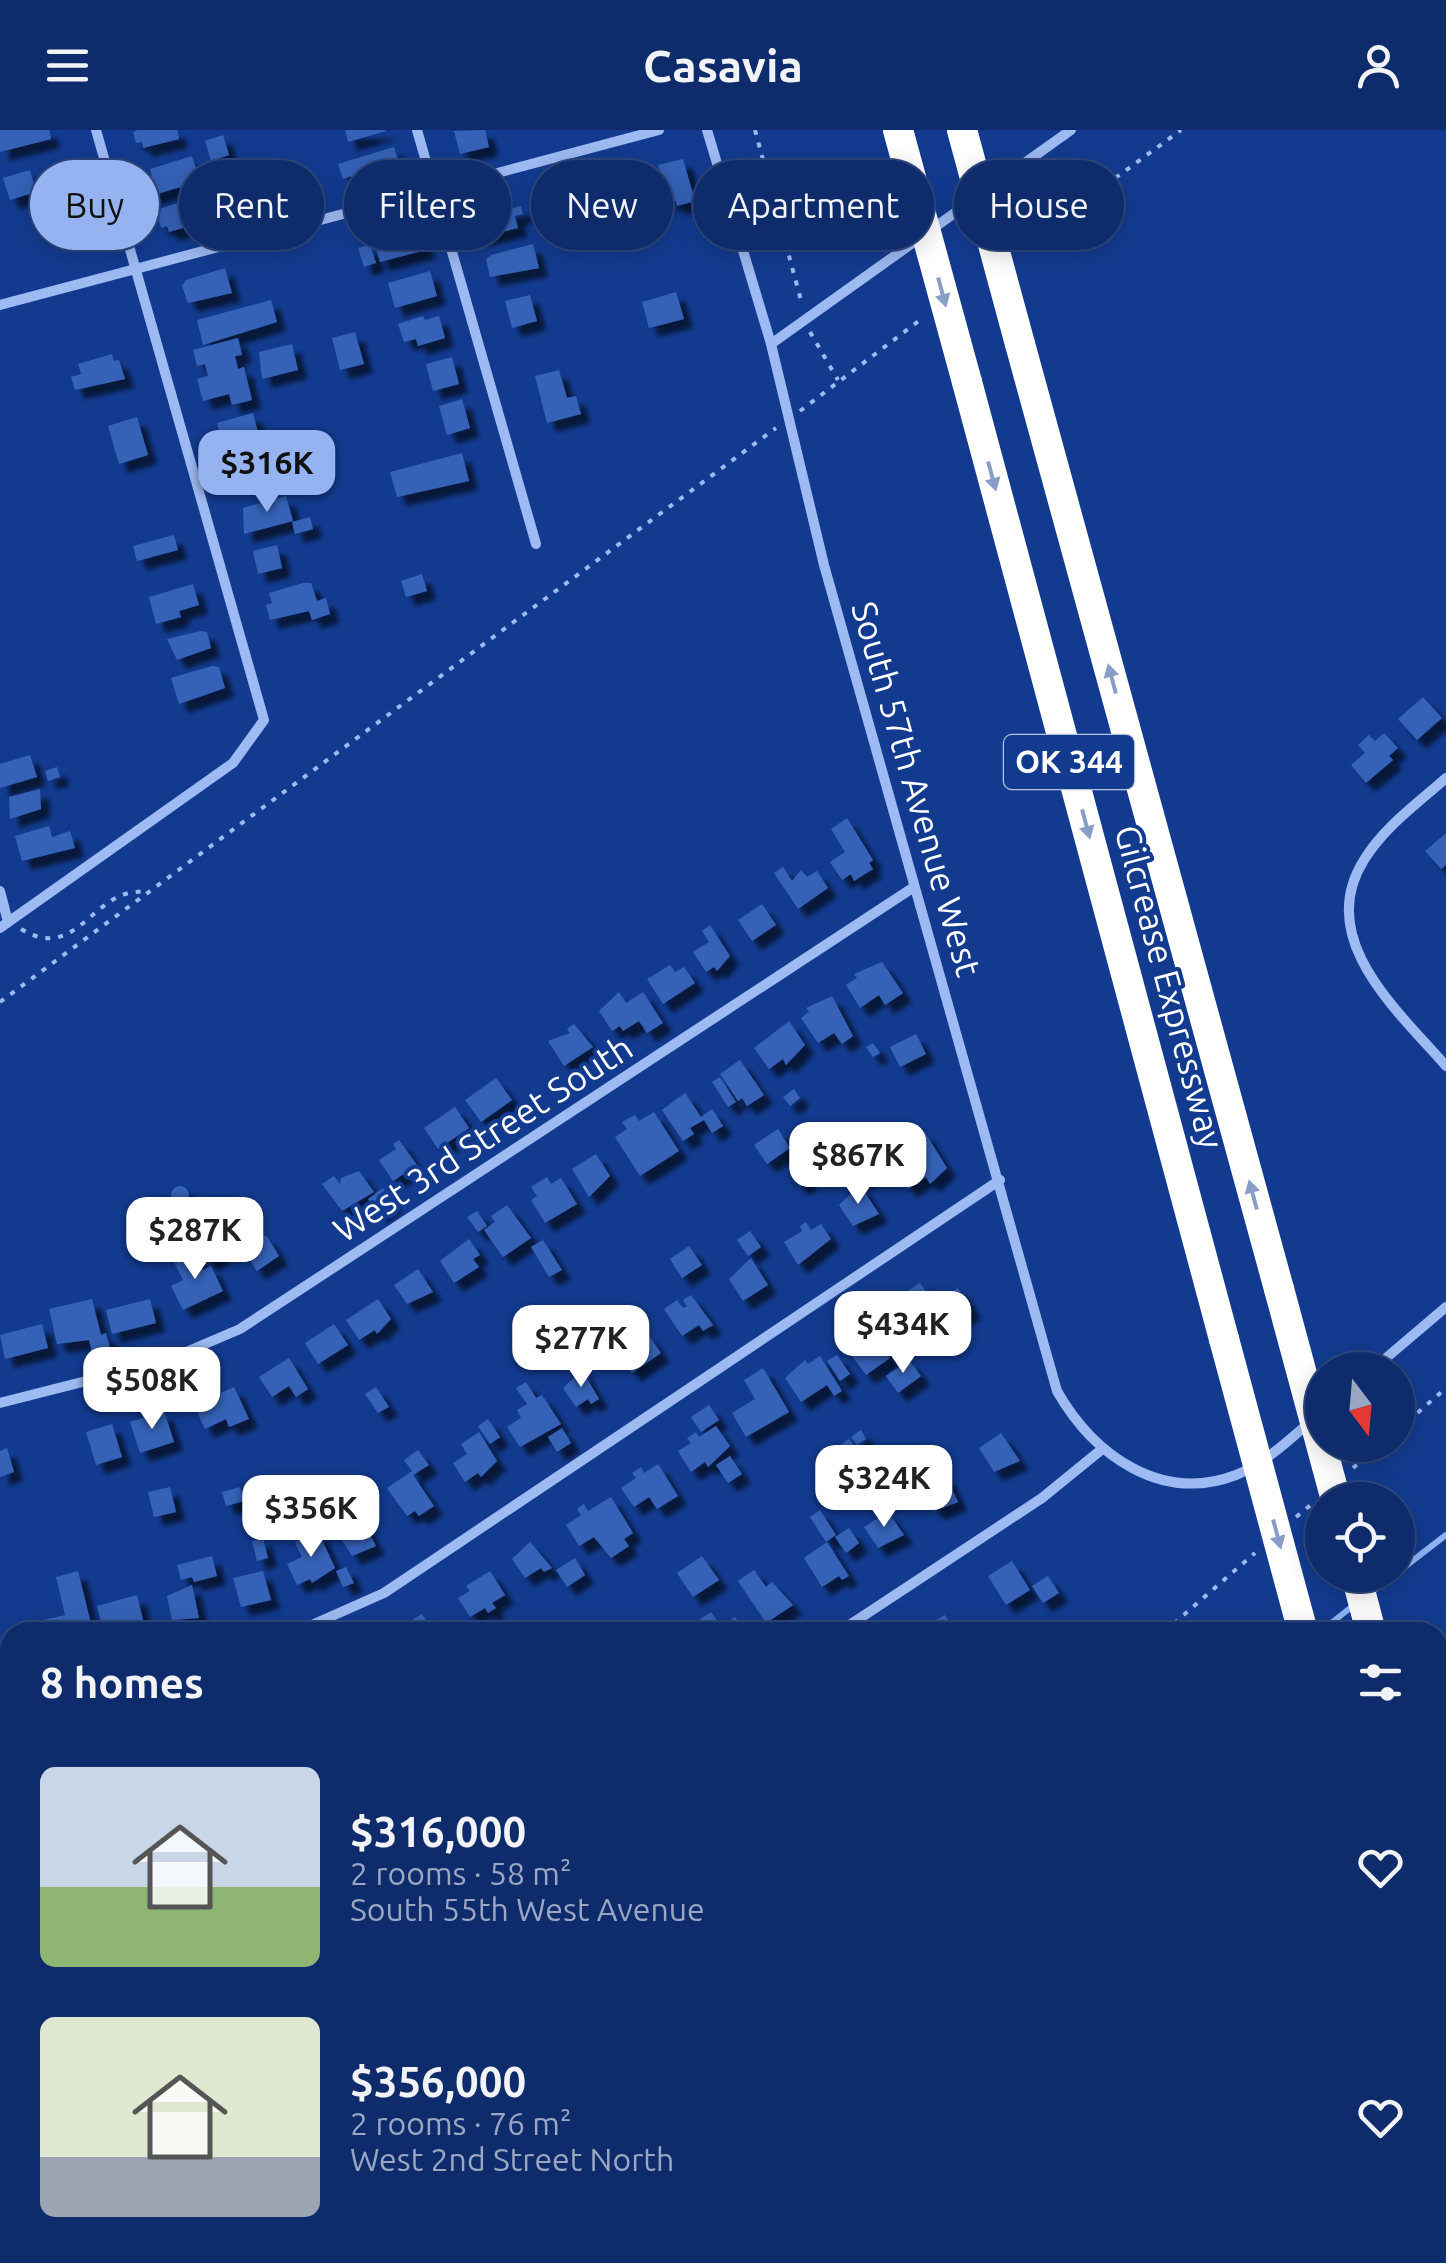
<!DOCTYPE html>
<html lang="en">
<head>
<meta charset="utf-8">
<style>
	:root { --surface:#0e2c6c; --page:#1c3874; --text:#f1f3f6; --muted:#9ba7c2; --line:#2e487f; --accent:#95b2f1 }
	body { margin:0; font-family:Ubuntu,sans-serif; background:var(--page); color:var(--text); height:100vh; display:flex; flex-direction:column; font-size:38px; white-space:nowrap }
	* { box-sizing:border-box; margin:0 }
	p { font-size:32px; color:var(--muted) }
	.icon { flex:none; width:55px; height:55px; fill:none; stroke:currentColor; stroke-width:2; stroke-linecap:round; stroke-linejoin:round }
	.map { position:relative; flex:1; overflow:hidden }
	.details { position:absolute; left:0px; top:1492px; width:1448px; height:642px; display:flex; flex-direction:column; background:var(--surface); border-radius:30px 30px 0 0; box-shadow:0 5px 25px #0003,0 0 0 2px var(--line) }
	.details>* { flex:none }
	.banner { position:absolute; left:30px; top:30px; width:1388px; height:90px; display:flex; gap:20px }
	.needle { width:65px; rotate:164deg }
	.tools { position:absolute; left:1305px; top:1222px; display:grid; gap:20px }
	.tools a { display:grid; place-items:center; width:110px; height:110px; border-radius:50%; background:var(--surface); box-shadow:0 5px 25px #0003,0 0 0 2px var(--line); font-size:50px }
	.price { position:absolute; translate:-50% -85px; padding:0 22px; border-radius:20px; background:#fff; color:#222; font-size:32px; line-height:65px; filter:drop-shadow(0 2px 5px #0008) }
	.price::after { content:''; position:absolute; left:50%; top:60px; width:30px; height:22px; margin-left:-15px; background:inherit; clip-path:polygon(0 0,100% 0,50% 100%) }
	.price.current { background:var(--accent); color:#111 }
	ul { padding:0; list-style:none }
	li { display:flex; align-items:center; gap:30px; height:250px; padding:0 40px }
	li span { display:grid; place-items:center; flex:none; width:280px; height:200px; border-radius:15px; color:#555 }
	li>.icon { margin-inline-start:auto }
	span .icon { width:120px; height:120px; fill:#fffc; stroke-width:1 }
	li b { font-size:42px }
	h2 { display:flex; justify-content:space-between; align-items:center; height:120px; padding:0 40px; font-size:42px }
	.pill { padding:0 35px; border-radius:45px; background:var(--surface); box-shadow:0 5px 25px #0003,0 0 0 2px var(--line); font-size:35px; line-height:90px }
	.pill.current { background:var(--accent); color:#111 }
	header { display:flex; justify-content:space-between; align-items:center; height:130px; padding:0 40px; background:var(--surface); font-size:45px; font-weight:700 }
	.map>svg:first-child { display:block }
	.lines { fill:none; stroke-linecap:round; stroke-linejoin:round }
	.stream { stroke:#8fb3f5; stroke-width:6 }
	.building { fill:#3662b7; filter:url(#shadow) }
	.path { stroke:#9dbaf2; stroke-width:4; stroke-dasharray:5 8; stroke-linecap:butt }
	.minor { stroke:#9dbaf2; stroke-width:10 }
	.primary { stroke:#e8eeff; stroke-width:25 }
	.motorway { stroke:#fff; stroke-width:30 }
	.motorway-bridge { stroke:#fff; stroke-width:30 }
	.oneway { fill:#889dc8 }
	.labels { text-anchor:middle; stroke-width:8; stroke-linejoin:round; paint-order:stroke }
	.shield { fill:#123b90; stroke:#b8c4de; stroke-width:2.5 }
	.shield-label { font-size:32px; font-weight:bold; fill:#fff }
	.street-label { font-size:35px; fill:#fff; stroke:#123b90 }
</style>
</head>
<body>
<header><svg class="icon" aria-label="menu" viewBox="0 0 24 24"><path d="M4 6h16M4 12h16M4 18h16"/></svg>Casavia<svg class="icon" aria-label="person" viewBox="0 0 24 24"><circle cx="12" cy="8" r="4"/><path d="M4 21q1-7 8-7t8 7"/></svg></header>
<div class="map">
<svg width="1446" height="2133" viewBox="0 0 1446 2133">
	<defs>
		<filter id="shadow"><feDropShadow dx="9" dy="9" stdDeviation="2.5" flood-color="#0009"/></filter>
	</defs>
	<rect width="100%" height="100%" fill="#123b90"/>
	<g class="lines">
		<!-- stream -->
		<path class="stream" d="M1398,1442L1446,1405
			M1372,1462L1394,1445
			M1320,1502L1354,1475
			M504,2133L515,2125"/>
	</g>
	<!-- building -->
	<path class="building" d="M0,0H49L51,9L0,22Z
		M138,0H177L179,9L143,18L142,12L136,13L133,2Z
		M345,0H386V1L348,12Z
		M485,0L489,17L460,24L454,1Z
		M223,5L229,25L211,31L205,11Z
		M394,17L401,41L354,55L351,46L343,49L338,34Z
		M192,26L200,51L151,66L146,48L152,46L150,39Z
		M683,29L695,71L677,76L676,71L669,73L658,35Z
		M30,40L36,62L10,70L3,48Z
		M633,44L645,85L618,93L607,51Z
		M604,53L612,82L591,88L586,58Z
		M189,70L197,94L169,102L167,96L161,98L157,84L162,78Z
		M504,75L505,80L521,76L523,84L515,86L518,98L480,107L476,92L490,88L488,80Z
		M419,95L426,120L380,132L373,107Z
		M533,114L539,138L490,147L486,129L491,125Z
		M370,115L376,133L364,137L358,118Z
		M225,138L232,163L188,173L182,156L186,150Z
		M430,141L437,166L395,178L388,153Z
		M676,162L684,189L649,198L642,172Z
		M530,165L537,191L512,198L505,171Z
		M271,170L277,192L203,215L197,190Z
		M423,186L425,190L439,186L445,208L418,216L416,209L404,212L398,194Z
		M355,202L364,234L340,240L332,208Z
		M238,208L242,225L235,226L238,239L244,237L252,270L232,275L229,264L203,271L197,249L208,246L205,234L197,236L193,220Z
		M292,214L298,240L262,249L259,222Z
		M112,224L114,231L119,230L125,249L75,260L71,247L81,244L78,234Z
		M452,227L459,254L433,261L426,234Z
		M559,240L567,268L576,266L581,284L547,293L535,246Z
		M462,269L470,298L447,305L439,276Z
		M253,283L259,307L223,317L217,293Z
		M137,287L148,325L119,334L108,296Z
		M462,323L469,351L397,367L390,342Z
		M286,366L293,391L244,404L243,378Z
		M310,387L313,399L295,404L292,392Z
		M174,405L178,420L137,431L133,416Z
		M277,415L282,438L258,444L253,421Z
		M422,444L427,461L406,467L401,451Z
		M303,453H311L317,471L326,468L330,484L312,490L309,481L270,490L266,475L272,473L269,463Z
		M193,454L199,475L179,481L181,487L156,494L149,467Z
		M201,501L207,502L211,518L177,530L167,509Z
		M212,536L219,537L225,558L179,574L171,548Z
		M1423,567L1442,588L1417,610L1398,589Z
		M1384,603L1398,618L1389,626L1393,630L1366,653L1351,635L1365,623L1358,615L1369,605L1375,611Z
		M30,625L37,647L0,658V634Z
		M57,637L60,647L48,651L45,641Z
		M40,659L41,679L10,689L9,667Z
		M847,688L873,730L869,733L873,739L854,751L851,744L842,750L830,732L845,722L831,699Z
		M49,696L52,707L70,701L75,718L22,731L15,706Z
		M1446,703V735L1441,739L1425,721Z
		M783,737L792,751L801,740L807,747L817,741L828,758L798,779L774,743Z
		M762,774L776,795L752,811L738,790Z
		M710,795L730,826L717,841L714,837L706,842L693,822L709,812L702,801Z
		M882,832L903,863L885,875L879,865L860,878L846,855L857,848L854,844Z
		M670,835L675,842L684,837L695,853L663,874L647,849Z
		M619,862L626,873L643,862L663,893L647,903L639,891L623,901L620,896L612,901L599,881Z
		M832,866L853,906L842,914L834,903L818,913L801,888L809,882L806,878Z
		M789,891L805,915L786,935L783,929L769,939L754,918Z
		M574,894L593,917L564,936L548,911L570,903L567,899Z
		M916,904L926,924L900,937L890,917Z
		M873,913L880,923L873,927L866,917Z
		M740,930L764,965L747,976L742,968L738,971L720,944Z
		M720,947L736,972L728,977L712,952Z
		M496,948L512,970L481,992L465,970Z
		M794,959L800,968L790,976L783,967Z
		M685,963L701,987L712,979L723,996L712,1003L704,990L690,998L694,1004L683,1011L662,980Z
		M455,977L469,998L438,1019L424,998Z
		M654,982L679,1021L640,1046L615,1007L627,999L622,992L635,985L639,991Z
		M778,999L790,1018L767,1034L754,1015Z
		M924,1001L947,1038L930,1054L926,1047L908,1059L889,1030Z
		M399,1010L417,1035L393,1051L379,1030L396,1019L393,1014Z
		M869,1023L879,1039L859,1052L848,1036Z
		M596,1024L610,1046L589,1067L572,1039Z
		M796,1033L808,1051L800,1057L788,1038Z
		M359,1041L374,1062L342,1081L322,1054L334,1046L340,1054L341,1048Z
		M547,1047L551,1054L561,1048L577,1074L545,1093L531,1070L537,1066L531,1057Z
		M860,1055L879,1084L853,1096L839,1075Z
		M171 1065a9 9 0 1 1 18 0a9 9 0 1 1-18 0Z
		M383,1058L393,1073L378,1084L368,1069Z
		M192,1069L208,1094L191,1104L175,1079Z
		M145,1072L150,1082L139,1086L135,1076Z
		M507,1075L531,1108L503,1127L484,1100L495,1092L491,1086Z
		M477,1081L487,1096L478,1102L467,1087Z
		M806,1092L811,1100L821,1094L831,1109L798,1135L784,1112L802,1101L800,1096Z
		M750,1101L761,1117L748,1126L737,1110Z
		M212,1103L224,1122L208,1133L196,1113Z
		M266,1105L279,1126L257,1141L243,1120Z
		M469,1109L480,1125L473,1129L479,1137L454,1153L440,1131Z
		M543,1110L562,1140L549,1147L531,1117Z
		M689,1116L702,1135L682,1148L670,1129Z
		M194,1122L203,1140L211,1136L223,1161L183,1180L171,1156L183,1150L174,1132Z
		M751,1128L768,1155L743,1171L729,1149Z
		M418,1139L433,1162L407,1174L394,1155Z
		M920,1153L934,1173L958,1158L972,1180L954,1192L946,1179L913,1194L901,1174L913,1166L909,1160Z
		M691,1165L713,1195L703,1201L699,1195L682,1206L664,1179L677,1170L683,1178L687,1176L683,1170Z
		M92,1169L101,1205L106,1203L112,1225L94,1230L89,1210L57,1214L49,1179Z
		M150,1169L156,1193L112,1204L106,1180Z
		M378,1169L391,1189L377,1204L375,1200L359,1210L346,1190Z
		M42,1194L48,1218L5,1229L0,1205Z
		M334,1194L348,1215L318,1234L305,1213Z
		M866,1197L890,1228L866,1245L843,1214Z
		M647,1203L661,1223L632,1243L618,1223Z
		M576,1210L587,1225L576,1233L565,1217Z
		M837,1225L850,1244L840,1251L827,1231Z
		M820,1226L842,1261L834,1266L827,1255L801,1272L785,1248L805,1230L808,1234Z
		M289,1228L308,1259L296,1267L289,1256L272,1267L259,1247Z
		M909,1230L921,1246L898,1263L886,1246Z
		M763,1238L789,1282L746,1307L732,1283L755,1269L744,1250Z
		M582,1240L599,1269L591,1274L588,1269L576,1277L563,1258Z
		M526,1252L536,1268L542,1265L561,1294L520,1317L507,1297L521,1288L517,1280L527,1274L516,1258Z
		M234,1257L249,1289L229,1297L226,1289L205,1299L194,1275Z
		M376,1257L389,1277L378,1283L365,1264Z
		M709,1275L719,1290L701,1302L691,1287Z
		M164,1281L174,1312L140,1323L130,1292Z
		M488,1289L500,1307L490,1314L478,1296Z
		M112,1294L122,1327L96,1335L86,1302Z
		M716,1296L730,1316L708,1337L705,1332L691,1342L678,1321L691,1313L687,1308L696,1302L699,1307Z
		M562,1298L571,1313L557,1322L548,1307Z
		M861,1300L866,1309L857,1315L851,1307Z
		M479,1302L497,1331L481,1347L478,1343L465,1352L453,1333L467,1324L461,1314Z
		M1001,1303L1020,1331L994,1342L979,1318Z
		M849,1309L854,1316L845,1322L840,1315Z
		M7,1318L14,1342L0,1347V1321Z
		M418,1320L429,1335L413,1345L434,1376L419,1386L415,1381L407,1386L387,1358L412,1341L404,1330Z
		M865,1324L880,1345L862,1357L847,1336Z
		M730,1326L742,1344L728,1353L716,1335Z
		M658,1334L678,1366L657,1379L649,1367L634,1377L621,1358L636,1348L632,1343L641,1337L644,1343Z
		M946,1346L958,1372L935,1381L922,1361Z
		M170,1357L176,1382L154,1387L148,1362Z
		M240,1357L244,1371L226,1376L222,1362Z
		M356,1358L367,1375L357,1381L346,1364Z
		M611,1367L633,1403L624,1409L629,1416L611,1428L594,1407L579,1416L566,1395L581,1385L577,1379L584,1374L588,1381Z
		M820,1380L836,1405L826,1412L810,1387Z
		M358,1382L376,1416L352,1426L334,1397Z
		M888,1382L904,1405L878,1418L864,1397Z
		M849,1398L859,1413L846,1423L835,1407Z
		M318,1401L335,1438L312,1453L310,1449L297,1455L287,1434L302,1427L295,1412Z
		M263,1408L268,1428L257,1431L252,1411Z
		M530,1412L552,1438L544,1442L541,1438L525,1448L512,1429Z
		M827,1412L849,1446L842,1450L839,1446L822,1457L804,1428Z
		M212,1426L217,1446L194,1452L192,1447L181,1450L177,1435Z
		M702,1426L719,1450L693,1467L677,1443Z
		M575,1428L585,1445L567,1457L556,1440Z
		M1012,1431L1030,1460L1006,1475L988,1446Z
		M346,1437L354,1453L343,1457L336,1441Z
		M754,1440L766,1457L772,1452L793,1475L766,1493L738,1451Z
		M78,1441L93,1502H29L45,1497L43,1490L65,1485L56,1447Z
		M263,1441L271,1470L241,1477L233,1448Z
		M490,1441L505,1465L492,1473L496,1478L488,1483L485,1478L470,1487L458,1468L470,1461L466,1456Z
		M1048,1446L1059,1463L1043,1473L1032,1456Z
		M192,1455L199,1488L172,1490L167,1466Z
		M137,1465L144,1494L132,1497L134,1502H104L97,1476Z
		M711,1482L721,1496L735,1487L746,1502H690L687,1498Z
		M422,1484L433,1502H403L416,1494L413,1489Z
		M945,1485L955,1502H914Z
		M478,1491L485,1502H472L469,1497Z
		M10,1659V1691L1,1693L0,1679L5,1678L1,1661Z
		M10,1931V1995H9L0,1939Z"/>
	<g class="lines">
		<!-- path -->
		<path class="path" d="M755,0L802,174
			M1021,117L1181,0
			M810,202L838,250
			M800,281L924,187
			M21,799C78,834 93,757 144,762
			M0,872L776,298
			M1398,1300L1446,1258
			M1353,1338L1380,1315
			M1296,1387L1312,1374
			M1164,1502L1255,1423
			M332,2133L344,2125"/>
		<!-- minor -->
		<path class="minor" d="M417,0L536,414
			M707,0L771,214L824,435L1057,1261C1093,1324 1160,1374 1236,1345C1264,1334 1289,1310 1311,1291
			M0,175L659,0
			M771,214L1071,0
			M1446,648C1418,673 1384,697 1364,730C1314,809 1399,882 1446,936
			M0,761L8,792
			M0,798L233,633L264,590L96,0
			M1372,1240L1446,1177
			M0,1273L165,1231L240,1199L914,757
			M296,1502L384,1463L1000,1050
			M839,1502L1042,1368L1101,1320
			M0,1587L10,1580
			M0,1868L10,1866"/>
		<!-- primary -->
		<path class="primary" d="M1438,1903L1446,1898
			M1438,2027L1446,2066
			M1110,2133L1119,2125"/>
		<!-- motorway -->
		<path class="motorway" d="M1020,214L1279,1159
			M967,252L1224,1209
			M1356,1445L1371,1502
			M1438,1728L1446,1734
			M1438,1754L1446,1787"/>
		<!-- motorway-bridge -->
		<path class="motorway-bridge" d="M898,0L967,252
			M962,0L1020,214
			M1279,1159L1336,1370
			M1224,1209L1303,1502"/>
	</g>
	<!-- one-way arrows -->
	<defs><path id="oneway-solid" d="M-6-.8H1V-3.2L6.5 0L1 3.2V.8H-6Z" transform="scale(2.5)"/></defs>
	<g class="oneway">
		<use href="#oneway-solid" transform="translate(942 162) rotate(75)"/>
		<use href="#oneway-solid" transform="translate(992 346) rotate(75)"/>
		<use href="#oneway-solid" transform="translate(1112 549) rotate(-105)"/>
		<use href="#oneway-solid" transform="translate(1086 694) rotate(75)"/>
		<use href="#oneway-solid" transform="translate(1253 1065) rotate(-105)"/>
		<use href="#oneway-solid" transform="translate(1277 1404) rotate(75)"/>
	</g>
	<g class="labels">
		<!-- shield labels -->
		<rect class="shield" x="1004" y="605" width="130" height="54" rx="8"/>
		<g class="shield-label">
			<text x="1069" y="643">OK 344</text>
		</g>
		<!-- street labels -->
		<g class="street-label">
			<text transform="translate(916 659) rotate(74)" y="12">South 57th Avenue West</text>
			<text transform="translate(1169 857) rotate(75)" y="12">Gilcrease Expressway</text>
			<text transform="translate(483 1009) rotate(-33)" y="12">West 3rd Street South</text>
		</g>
	</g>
</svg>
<div class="tools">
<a><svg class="needle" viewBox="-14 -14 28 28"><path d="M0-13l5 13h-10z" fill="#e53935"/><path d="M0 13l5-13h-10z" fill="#9ba7c2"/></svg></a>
<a><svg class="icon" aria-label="locate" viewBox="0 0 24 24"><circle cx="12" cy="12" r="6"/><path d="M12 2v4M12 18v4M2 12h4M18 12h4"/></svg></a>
</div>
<b class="price current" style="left:267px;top:385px">$316K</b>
<b class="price" style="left:858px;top:1077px">$867K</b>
<b class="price" style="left:195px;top:1152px">$287K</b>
<b class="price" style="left:903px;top:1246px">$434K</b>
<b class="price" style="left:581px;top:1260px">$277K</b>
<b class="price" style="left:152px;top:1302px">$508K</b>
<b class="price" style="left:884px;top:1400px">$324K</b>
<b class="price" style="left:311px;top:1430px">$356K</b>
<div class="banner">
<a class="pill current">Buy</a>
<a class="pill">Rent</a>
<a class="pill">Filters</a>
<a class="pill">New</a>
<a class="pill">Apartment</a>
<a class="pill">House</a>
</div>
<section class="details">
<h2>8 homes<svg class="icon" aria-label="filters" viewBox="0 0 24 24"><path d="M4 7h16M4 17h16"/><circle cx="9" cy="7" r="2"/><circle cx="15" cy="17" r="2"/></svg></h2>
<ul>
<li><span style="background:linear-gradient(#c9d6e8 60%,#8fb573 0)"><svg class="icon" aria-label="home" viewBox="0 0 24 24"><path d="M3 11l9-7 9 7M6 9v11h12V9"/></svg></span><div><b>$316,000</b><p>2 rooms · 58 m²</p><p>South 55th West Avenue</p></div><svg class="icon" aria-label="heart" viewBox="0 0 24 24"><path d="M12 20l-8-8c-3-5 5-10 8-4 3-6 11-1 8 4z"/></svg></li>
<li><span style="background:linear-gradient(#dfe7d0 70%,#9aa5b1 0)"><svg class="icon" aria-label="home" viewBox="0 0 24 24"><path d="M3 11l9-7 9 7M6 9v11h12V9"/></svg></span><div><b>$356,000</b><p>2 rooms · 76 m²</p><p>West 2nd Street North</p></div><svg class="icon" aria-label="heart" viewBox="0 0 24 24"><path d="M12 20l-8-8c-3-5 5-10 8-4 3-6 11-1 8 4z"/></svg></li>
</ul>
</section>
</div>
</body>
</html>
